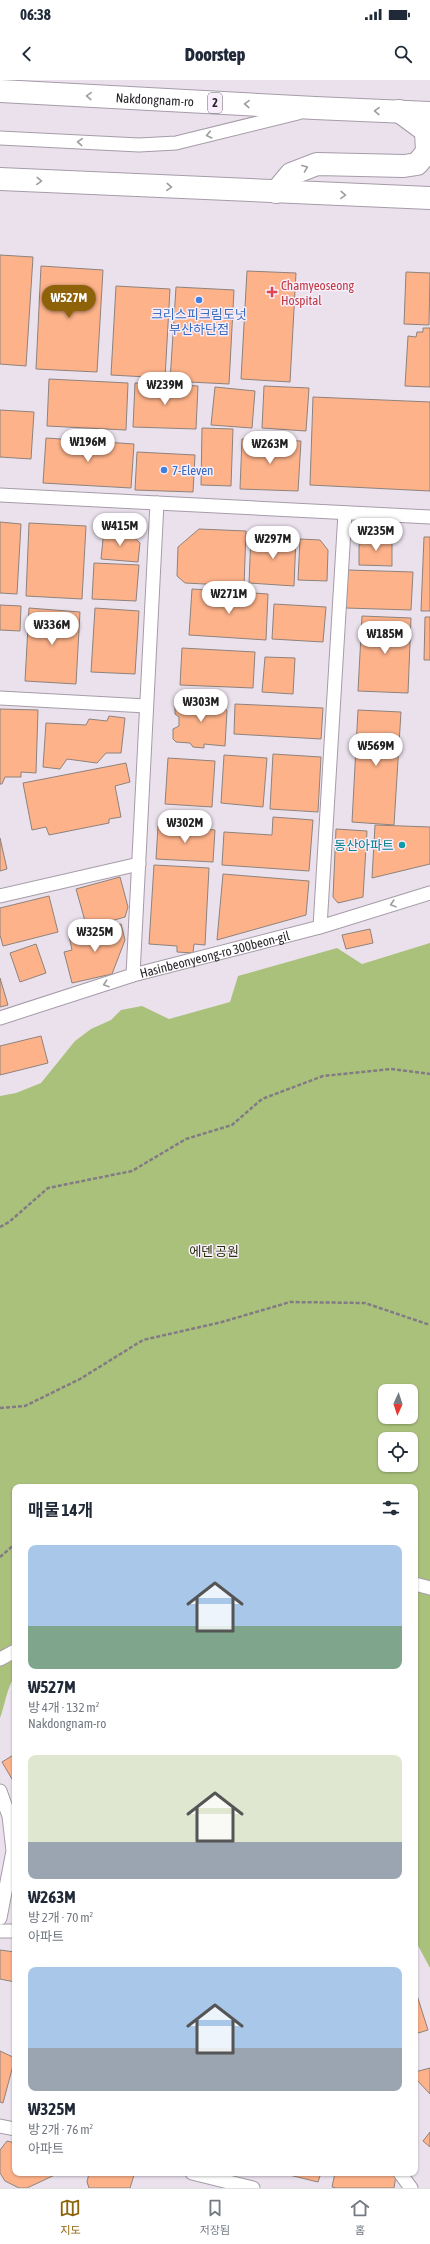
<!DOCTYPE html>
<html lang="ko">
<head>
<meta charset="utf-8">
<style>
	:root { --surface:#fff; --page:#f6f6f7; --text:#1f2937; --muted:#747a83; --line:#e0e1e3; --accent:#8e6208 }
	body { margin:0; font-family:"Asap Condensed","Noto Sans KR",sans-serif; background:var(--page); color:var(--text); height:100vh; display:flex; flex-direction:column; font-size:15px; white-space:nowrap }
	* { box-sizing:border-box; margin:0 }
	p { font-size:13px; color:var(--muted) }
	.icon { flex:none; width:22px; height:22px; fill:none; stroke:currentColor; stroke-width:2; stroke-linecap:round; stroke-linejoin:round }
	.map { position:relative; flex:1; overflow:hidden }
	.drawer { position:absolute; left:12px; top:1404px; width:406px; height:692px; display:flex; flex-direction:column; background:var(--surface); border-radius:8px; box-shadow:0 1px 3px #0004 }
	.drawer>* { flex:none }
	.needle { width:26px; rotate:183deg }
	.fabs { position:absolute; left:378px; top:1304px; display:grid; gap:8px }
	.fabs a { display:grid; place-items:center; width:40px; height:40px; border-radius:8px; background:var(--surface); box-shadow:0 1px 3px #0004; font-size:20px }
	.price { position:absolute; translate:-50% -34px; padding:0 9px; border-radius:14px; background:#fff; color:#222; font-size:13px; line-height:26px; filter:drop-shadow(0 1px 2px #0008) }
	.price::after { content:''; position:absolute; left:50%; top:24px; width:12px; height:9px; margin-left:-6px; background:inherit; clip-path:polygon(0 0,100% 0,50% 100%) }
	.price.on { background:var(--accent); color:#fff }
	ul { padding:0; list-style:none }
	li { display:grid; align-content:center; gap:8px; height:212px; padding:0 16px }
	li span { display:grid; place-items:center; height:124px; border-radius:8px; color:#555 }
	li>.icon { margin-inline-start:auto }
	span .icon { width:72px; height:72px; fill:#fffc; stroke-width:1 }
	li b { font-size:17px }
	h2 { display:flex; justify-content:space-between; align-items:center; height:48px; padding:0 16px; font-size:17px }
	.status { display:flex; justify-content:space-between; align-items:center; height:28px; padding:0 20px; background:var(--surface); direction:ltr }
	.status svg { height:11px; fill:currentColor }
	header { display:flex; justify-content:space-between; align-items:center; height:52px; padding:0 16px; background:var(--surface); font-size:18px; font-weight:800 }
	.tab-bar { display:flex; justify-content:space-around; align-items:center; height:56px; border-top:1px solid var(--line); background:var(--surface); font-size:11px; color:var(--muted) }
	.tab-bar a { display:grid; justify-items:center; gap:2px }
	.tab-bar .on { color:var(--accent) }
	.map>svg:first-child { display:block }
	.green { fill:#aac17c; fill-rule:evenodd }
	.building { fill:#fdb28a; stroke:#8f827b }
	.lines { fill:none; stroke-linecap:round; stroke-linejoin:round }
	.service-casing { stroke:#a59ca8; stroke-width:15 }
	.primary-casing { stroke:#a59ca8; stroke-width:24 }
	.path { stroke:#827b84; stroke-width:2.5; stroke-dasharray:4 2; stroke-linecap:butt }
	.service { stroke:#fff; stroke-width:13 }
	.primary { stroke:#fff; stroke-width:22 }
	.oneway { stroke:#9e9c9f }
	.health-dot { fill:#e0444e; stroke:#f8eefb; stroke-width:1.5 }
	.shop-dot { fill:#3f7fe0; stroke:#f8eefb; stroke-width:1.5 }
	.culture-dot { fill:#0f9aa8; stroke:#f8eefb; stroke-width:1.5 }
	.labels { text-anchor:middle; stroke-width:3; stroke-linejoin:round; paint-order:stroke }
	.shield { fill:#f8eefb; stroke:#666168; stroke-width:1 }
	.shield-label { font-size:12px; font-weight:bold; fill:#282429 }
	.street-label { font-size:13px; fill:#282429; stroke:#f8eefb }
	.health-label { font-size:13px; fill:#be3a42; stroke:#f8eefb; text-anchor:start }
	.shop-label { font-size:13px; fill:#366cbe; stroke:#f8eefb }
	.culture-label { font-size:13px; fill:#0d838f; stroke:#f8eefb; text-anchor:end }
	.park-label { font-size:13px; fill:#273209; stroke:#f8eefb }
</style>
</head>
<body>
<div class="status"><b>06:38</b><svg viewBox="0 0 49 12"><path d="M0 12V9h3v3zM5 12V6h3v6zM10 12V3h3v9zM15 12V0h3v12zM26 1h20v11H26zM47 4h2v5h-2z"/></svg></div>
<header><svg class="icon" aria-label="back" viewBox="0 0 24 24"><path d="M15 5l-7 7 7 7"/></svg>Doorstep<svg class="icon" aria-label="search" viewBox="0 0 24 24"><circle cx="10" cy="10" r="6"/><path d="M15 15l6 6"/></svg></header>
<div class="map">
<svg width="430" height="2108" viewBox="0 0 430 2108">
	<rect width="100%" height="100%" fill="#eae1ed"/>
	<!-- green -->
	<path class="green" d="M430,863V1888L415,1860V1407H15V1596C7,1607 5,1625 0,1638V1016L16,1013L41,1003L75,961L91,949L111,940L121,930L142,926L169,939L230,922L238,896L337,868L362,884ZM385,1311H411V1337H385ZM385,1359H411V1385H385Z"/>
	<!-- building -->
	<path class="building" d="M0,175L33,177L26,286L0,284Z
		M41,186L103,190L97,292L36,289Z
		M247,191L296,193L290,302L241,299Z
		M406,192L430,193L429,245L404,244Z
		M116,206L170,209L165,298L111,295Z
		M176,207L234,210L229,304L170,301Z
		M423,248H430V307L405,306L408,256L416,257L417,252H423Z
		M49,299L128,303L126,350L47,346Z
		M135,303L198,306L196,349L133,347Z
		M264,306L309,308L306,351L262,348Z
		M215,307L255,311L252,348L211,345Z
		M313,317L430,322V411L310,405Z
		M0,330L34,332L31,379L0,377Z
		M202,348L233,349L231,406L201,405Z
		M46,358L134,364L131,408L43,403Z
		M242,359L301,361L298,411L240,409Z
		M137,372L195,375L193,412L135,410Z
		M0,442L21,444L17,514L0,513Z
		M29,443L86,446L82,519L26,516Z
		M199,449L246,451L244,506L185,503L177,496L178,467Z
		M104,450L128,452L140,463L138,482L101,479Z
		M251,455L296,457L294,506L249,503Z
		M424,457H430V531H421Z
		M370,458H392V486L359,485V465Z
		M300,459L320,460L328,470L327,501L298,500Z
		M94,483L139,485L136,521L92,519Z
		M348,490L413,492L411,530L346,528Z
		M192,509L268,514L266,560L189,555Z
		M274,524L326,527L323,562L272,559Z
		M0,525L21,526L20,551L0,550Z
		M29,528L80,532L76,604L25,601Z
		M95,528L139,531L135,594L91,592Z
		M362,536L411,538L408,613L358,611Z
		M425,537H430V580H424Z
		M182,568L255,572L253,608L180,605Z
		M265,577L295,578L293,614L262,612Z
		M175,621L221,622L227,631L225,666L204,664V668L193,667L190,663L176,662L173,659V649L179,646V637L175,634Z
		M235,624L323,628L321,659L234,654Z
		M0,629L38,630L36,693L21,692V697H5L2,704H0Z
		M358,630L401,632L394,745L352,742Z
		M109,636L125,638L121,673H106L97,683L67,679L60,689L43,687L46,643L86,645L89,639L107,641Z
		M273,674L321,677L318,732L270,729Z
		M224,675L267,678L263,727L221,723Z
		M168,678L215,681L212,727L165,724Z
		M126,683L130,702L115,706L121,737L109,739V743L49,755L46,747L32,750L23,703Z
		M273,737L313,740L309,791L222,785L224,752L272,755Z
		M375,745L430,747V784L372,798Z
		M158,746L215,750L213,782L156,779Z
		M336,749L367,751L363,817L338,823L333,817Z
		M0,758L7,789L0,791Z
		M154,785L209,788L205,865L194,864L193,873L177,872V866L149,864Z
		M223,794L309,801L306,835L217,860Z
		M120,797L128,827L125,837L87,848L76,809Z
		M49,816L58,852L3,866L0,855V828Z
		M121,844L125,860L112,894L72,903L64,872L72,870L69,856Z
		M370,849L373,863L346,869L342,855Z
		M36,864L46,893L20,902L10,873Z
		M0,898L8,925L0,927Z
		M41,956L48,983L0,995V966Z
		M15,1674V1704L2,1682Z
		M0,1870L15,1872V1902L0,1899Z
		M415,1909L428,1950L415,1954Z
		M0,1971L15,1978L3,2023L0,2022Z
		M430,1988V2014L415,1998V1992Z
		M430,2052V2067L423,2061Z
		M7,2061L15,2063V2093H59L27,2108H19L5,2101L0,2093V2070Z
		M89,2093H126L134,2095L130,2108H89L87,2102Z
		M281,2093H321L318,2102Z
		M335,2093H394L396,2095L394,2108H336L332,2107Z"/>
	<g class="lines">
		<!-- service casing -->
		<g class="service-casing">
			<g id="service">
				<path d="M0,58L139,65L176,63L298,33"/>
				<path d="M0,415L430,437"/>
				<path d="M0,618L146,626"/>
				<path d="M0,816L139,784"/>
				<path d="M320,847L345,433"/>
				<path d="M133,895L157,423"/>
				<path id="s1" d="M0,938L133,895L320,847L430,813"/>
				<path d="M415,1504L430,1508"/>
				<path d="M0,1579L15,1571"/>
				<path d="M0,1711L9,1736L13,1771L0,1838"/>
				<path d="M0,1851H15"/>
				<path d="M0,2046L15,2049"/>
				<path d="M192,2093L253,2108"/>
				<path d="M400,2093L411,2108"/>
			</g>
		</g>
		<!-- primary casing -->
		<g class="primary-casing">
			<g id="primary">
				<path id="s2" d="M0,11L315,28L430,33"/>
				<path d="M0,99L430,118"/>
				<path d="M276,112L291,94L317,84L404,86L417,84L427,72L426,51L399,31"/>
			</g>
		</g>
		<!-- path -->
		<path class="path" d="M0,1147L9,1142L48,1108L132,1091L186,1059L232,1045L262,1019L323,996L391,989L430,994
			M0,1328L25,1326L80,1299L143,1260L222,1242L290,1222L365,1223L430,1245
			M0,1477L15,1464"/>
		<!-- service -->
		<use href="#service" class="service"/>
		<!-- primary -->
		<use href="#primary" class="primary"/>
	</g>
	<!-- one-way arrows -->
	<defs><path id="oneway-chevron" d="M-2-3.5L2.5 0L-2 3.5" fill="none" stroke-width="1.6" stroke-linecap="round" stroke-linejoin="round"/></defs>
	<g class="oneway">
		<use href="#oneway-chevron" transform="translate(89 16) rotate(-177)"/>
		<use href="#oneway-chevron" transform="translate(247 24) rotate(-177)"/>
		<use href="#oneway-chevron" transform="translate(377 31) rotate(-178)"/>
		<use href="#oneway-chevron" transform="translate(209 55) rotate(167)"/>
		<use href="#oneway-chevron" transform="translate(80 62) rotate(-177)"/>
		<use href="#oneway-chevron" transform="translate(305 88) rotate(-22)"/>
		<use href="#oneway-chevron" transform="translate(39 101) rotate(3)"/>
		<use href="#oneway-chevron" transform="translate(169 107) rotate(3)"/>
		<use href="#oneway-chevron" transform="translate(343 115) rotate(2)"/>
		<use href="#oneway-chevron" transform="translate(393 824) rotate(163)"/>
		<use href="#oneway-chevron" transform="translate(106 904) rotate(162)"/>
	</g>
	<!-- markers -->
	<path class="health-dot" d="M270 206h4v4h4v4h-4v4h-4v-4h-4v-4h4z"/>
	<g class="shop-dot">
		<circle cx="199" cy="220" r="4"/>
		<circle cx="164" cy="390" r="4"/>
	</g>
	<circle class="culture-dot" cx="402" cy="765" r="4"/>
	<g class="labels">
		<!-- shield labels -->
		<rect class="shield" x="208" y="13" width="14" height="20" rx="3"/>
		<g class="shield-label">
			<text x="215" y="27">2</text>
		</g>
		<!-- street labels -->
		<g class="street-label">
			<text dy="5" stroke="none"><textPath href="#s2" startOffset="155">Nakdongnam-ro</textPath></text>
			<text dy="5" stroke="none"><textPath href="#s1" startOffset="224">Hasinbeonyeong-ro 300beon-gil</textPath></text>
		</g>
		<!-- health labels -->
		<g class="health-label">
			<text x="281" y="210">Chamyeoseong<tspan x="281" dy="15">Hospital</tspan></text>
		</g>
		<!-- shop labels -->
		<g class="shop-label">
			<text x="199" y="239">크리스피크림도넛<tspan x="199" dy="15">부산하단점</tspan></text>
			<text x="172" y="395" text-anchor="start">7-Eleven</text>
		</g>
		<!-- culture labels -->
		<g class="culture-label">
			<text x="394" y="770">동산아파트</text>
		</g>
		<!-- park labels -->
		<g class="park-label">
			<text x="214" y="1176">에덴 공원</text>
		</g>
	</g>
</svg>
<div class="fabs">
<a><svg class="needle" viewBox="-14 -14 28 28"><path d="M0-13l5 13h-10z" fill="#e53935"/><path d="M0 13l5-13h-10z" fill="#747a83"/></svg></a>
<a><svg class="icon" aria-label="locate" viewBox="0 0 24 24"><circle cx="12" cy="12" r="6"/><path d="M12 2v4M12 18v4M2 12h4M18 12h4"/></svg></a>
</div>
<b class="price on" style="left:69px;top:239px">₩527M</b>
<b class="price" style="left:165px;top:326px">₩239M</b>
<b class="price" style="left:88px;top:383px">₩196M</b>
<b class="price" style="left:270px;top:385px">₩263M</b>
<b class="price" style="left:120px;top:467px">₩415M</b>
<b class="price" style="left:376px;top:472px">₩235M</b>
<b class="price" style="left:273px;top:480px">₩297M</b>
<b class="price" style="left:229px;top:535px">₩271M</b>
<b class="price" style="left:52px;top:566px">₩336M</b>
<b class="price" style="left:385px;top:575px">₩185M</b>
<b class="price" style="left:201px;top:643px">₩303M</b>
<b class="price" style="left:376px;top:687px">₩569M</b>
<b class="price" style="left:185px;top:764px">₩302M</b>
<b class="price" style="left:95px;top:873px">₩325M</b>
<section class="drawer">
<h2>매물 14개<svg class="icon" aria-label="filters" viewBox="0 0 24 24"><path d="M4 7h16M4 17h16"/><circle cx="9" cy="7" r="2"/><circle cx="15" cy="17" r="2"/></svg></h2>
<ul>
<li><span style="background:linear-gradient(#a9c7e8 65%,#7fa58c 0)"><svg class="icon" aria-label="home" viewBox="0 0 24 24"><path d="M3 11l9-7 9 7M6 9v11h12V9"/></svg></span><div><b>₩527M</b><p>방 4개 · 132 m²</p><p>Nakdongnam-ro</p></div></li>
<li><span style="background:linear-gradient(#dfe7d0 70%,#9aa5b1 0)"><svg class="icon" aria-label="home" viewBox="0 0 24 24"><path d="M3 11l9-7 9 7M6 9v11h12V9"/></svg></span><div><b>₩263M</b><p>방 2개 · 70 m²</p><p>아파트</p></div></li>
<li><span style="background:linear-gradient(#a9c7e8 65%,#9aa5b1 0)"><svg class="icon" aria-label="home" viewBox="0 0 24 24"><path d="M3 11l9-7 9 7M6 9v11h12V9"/></svg></span><div><b>₩325M</b><p>방 2개 · 76 m²</p><p>아파트</p></div></li>
</ul>
</section>
</div>
<nav class="tab-bar">
<a class="on"><svg class="icon" aria-label="map" viewBox="0 0 24 24"><path d="M3 6l6-2 6 2 6-2v14l-6 2-6-2-6 2zM9 4v14M15 6v14"/></svg>지도</a>
<a><svg class="icon" aria-label="saved" viewBox="0 0 24 24"><path d="M7 4h10v16l-5-4-5 4z"/></svg>저장됨</a>
<a><svg class="icon" aria-label="home" viewBox="0 0 24 24"><path d="M3 11l9-7 9 7M6 9v11h12V9"/></svg>홈</a>
</nav>
</body>
</html>
